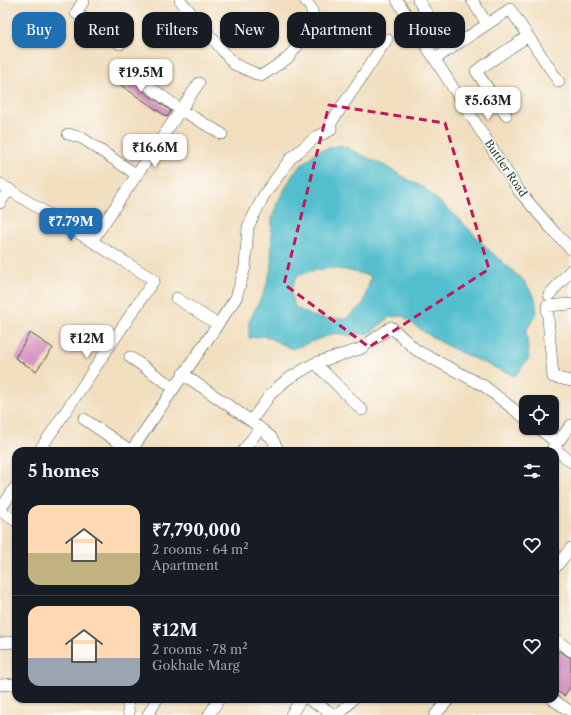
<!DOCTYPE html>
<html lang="en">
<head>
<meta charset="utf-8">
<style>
	:root { --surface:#171b24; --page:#20242c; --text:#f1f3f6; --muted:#9ea1a6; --line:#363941; --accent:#1f6fb2 }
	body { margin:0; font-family:"Libre Caslon Text",serif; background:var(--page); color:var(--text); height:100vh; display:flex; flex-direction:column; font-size:15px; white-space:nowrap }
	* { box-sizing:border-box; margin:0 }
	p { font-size:13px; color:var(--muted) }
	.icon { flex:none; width:22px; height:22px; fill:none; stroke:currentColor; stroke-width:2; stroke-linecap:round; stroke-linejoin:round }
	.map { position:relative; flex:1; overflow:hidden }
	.panel { position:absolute; left:12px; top:447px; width:547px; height:256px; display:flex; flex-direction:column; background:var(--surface); border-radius:12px; box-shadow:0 1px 3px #0004 }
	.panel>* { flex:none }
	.hud { position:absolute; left:12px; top:12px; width:547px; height:36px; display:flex; gap:8px }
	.buttons { position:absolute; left:519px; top:395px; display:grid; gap:8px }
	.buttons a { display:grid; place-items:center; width:40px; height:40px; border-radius:8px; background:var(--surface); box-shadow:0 1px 3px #0004; font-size:20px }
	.price { position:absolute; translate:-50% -34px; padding:0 9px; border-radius:8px; background:#fff; color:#222; font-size:13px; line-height:26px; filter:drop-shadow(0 1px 2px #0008) }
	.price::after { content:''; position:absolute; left:50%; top:24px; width:12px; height:9px; margin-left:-6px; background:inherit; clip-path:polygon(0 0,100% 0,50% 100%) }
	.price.selected { background:var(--accent); color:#fff }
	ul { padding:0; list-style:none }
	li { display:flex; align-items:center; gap:12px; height:100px; padding:0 16px }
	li+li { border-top:1px solid var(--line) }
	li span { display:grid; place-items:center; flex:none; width:112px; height:80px; border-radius:12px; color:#555 }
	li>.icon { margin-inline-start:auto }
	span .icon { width:48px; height:48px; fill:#fffc; stroke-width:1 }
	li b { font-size:17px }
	h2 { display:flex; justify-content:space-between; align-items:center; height:48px; padding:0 16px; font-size:17px }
	.chip { padding:0 14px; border-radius:12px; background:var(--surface); box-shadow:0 1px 3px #0004; font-size:14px; line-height:36px }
	.chip.selected { background:var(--accent); color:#fff }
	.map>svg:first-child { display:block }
	.water { fill:#52bece; stroke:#387e81; fill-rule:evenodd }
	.building { fill:#d896c3 }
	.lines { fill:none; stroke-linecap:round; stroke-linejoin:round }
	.minor-casing { stroke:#3e5549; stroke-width:12 }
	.minor { stroke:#fff; stroke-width:11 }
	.marked { fill:none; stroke:#c2185b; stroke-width:3; stroke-dasharray:8 5; stroke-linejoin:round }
	.labels { text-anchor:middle; stroke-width:3; stroke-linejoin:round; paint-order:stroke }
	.street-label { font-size:11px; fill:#1f3d34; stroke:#fdfcf7 }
</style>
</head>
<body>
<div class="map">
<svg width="571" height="715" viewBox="0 0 571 715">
	<rect width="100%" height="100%" fill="#fdfcf7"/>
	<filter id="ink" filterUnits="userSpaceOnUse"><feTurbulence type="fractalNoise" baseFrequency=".025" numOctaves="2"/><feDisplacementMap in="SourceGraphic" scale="8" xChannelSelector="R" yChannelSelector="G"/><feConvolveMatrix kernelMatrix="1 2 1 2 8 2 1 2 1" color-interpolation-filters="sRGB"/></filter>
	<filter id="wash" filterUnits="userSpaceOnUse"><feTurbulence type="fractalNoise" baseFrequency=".012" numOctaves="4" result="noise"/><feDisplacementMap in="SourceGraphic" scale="16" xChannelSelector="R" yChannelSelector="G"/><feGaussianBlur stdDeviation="0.9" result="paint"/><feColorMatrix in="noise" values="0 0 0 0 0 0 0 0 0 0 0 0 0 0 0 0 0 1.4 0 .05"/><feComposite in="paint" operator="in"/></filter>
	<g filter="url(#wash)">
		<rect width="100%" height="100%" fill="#f1debe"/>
		<!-- water -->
		<path class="water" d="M341,145L385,166L425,189L456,216L491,252L524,281L535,298L537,312L526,331L529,358L515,376C475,359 437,345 403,316L390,317L370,333L351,336L335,333L292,349L265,336L249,338V322L265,290L271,268L272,219L277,203L295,171L317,151ZM330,268L346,270L371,276L364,303L347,318L327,319L312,316L295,307L291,292L296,277L311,271Z"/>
		<g id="blocks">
			<!-- building -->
			<path class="building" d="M122,71L140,84L143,91L171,111L167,117L115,81Z
				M30,333L53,348L36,371L15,358Z
				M559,651L571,658V686L564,696L555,690V657Z"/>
		</g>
	</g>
	<g filter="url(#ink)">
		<use href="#blocks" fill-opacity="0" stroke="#3e5549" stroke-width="1"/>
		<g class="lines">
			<!-- minor casing -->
			<g class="minor-casing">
				<path id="minor" d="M84,0L76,13L120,44
					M180,0L234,64L261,76L288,58L315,22L311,8L305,0
					M397,0L519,191L556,234L571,249
					M418,0L451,49
					M472,0L487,24
					M435,59L510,9L559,82
					M147,85L181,110L222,134
					M506,115L476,71L528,36
					M68,134L82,138L137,175
					M0,184L154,280L39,451
					M0,203L9,189
					M92,241L199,83
					M549,295L571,270
					M176,298L217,324
					M571,304L547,306L553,377L571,381
					M130,357L174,388
					M315,363L362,410
					M183,374L251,421L271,437L279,451
					M84,419L131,451
					M251,421L270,395L286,380L315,363L360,349L391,327L416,350L484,386L526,419
					M538,428L557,443
					M553,447L571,462
					M131,451L236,298L245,267L248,227L264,195L291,158L316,137L331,130V123L387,39
					M243,451L260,428
					M551,451L571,425
					M0,510L16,486
					M0,511L16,521
					M555,568L571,548
					M555,639L571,651
					M0,643L16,642
					M0,685L16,684
					M127,699L129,715
					M308,699L335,715
					M552,699L571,712
					M148,715L157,699
					M209,715L219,699
					M291,715L301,699
					M339,715L353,699
					M435,715L449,699"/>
			</g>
			<!-- minor -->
			<use href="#minor" class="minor"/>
		</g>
	</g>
	<!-- marked area -->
	<path class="marked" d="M329,105L445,123L489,269L369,347L284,284Z"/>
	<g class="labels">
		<!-- street labels -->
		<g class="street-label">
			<text transform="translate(506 168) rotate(56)" y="4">Buttler Road</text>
		</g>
	</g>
</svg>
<div class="buttons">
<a><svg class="icon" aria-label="locate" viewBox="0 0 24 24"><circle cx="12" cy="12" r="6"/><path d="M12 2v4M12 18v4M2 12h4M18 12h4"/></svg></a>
</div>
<b class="price" style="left:141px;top:93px">₹19.5M</b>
<b class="price" style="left:488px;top:121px">₹5.63M</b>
<b class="price" style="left:155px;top:168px">₹16.6M</b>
<b class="price selected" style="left:71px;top:242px">₹7.79M</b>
<b class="price" style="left:87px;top:359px">₹12M</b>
<div class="hud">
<a class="chip selected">Buy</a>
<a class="chip">Rent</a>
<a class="chip">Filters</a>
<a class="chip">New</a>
<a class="chip">Apartment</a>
<a class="chip">House</a>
</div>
<section class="panel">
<h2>5 homes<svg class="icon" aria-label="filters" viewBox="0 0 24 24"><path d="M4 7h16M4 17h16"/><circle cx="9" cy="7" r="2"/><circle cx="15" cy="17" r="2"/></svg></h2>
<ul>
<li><span style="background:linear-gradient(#ffd9b3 60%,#c2b280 0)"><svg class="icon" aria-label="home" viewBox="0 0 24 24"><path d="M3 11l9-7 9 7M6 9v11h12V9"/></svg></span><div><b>₹7,790,000</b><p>2 rooms · 64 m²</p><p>Apartment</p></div><svg class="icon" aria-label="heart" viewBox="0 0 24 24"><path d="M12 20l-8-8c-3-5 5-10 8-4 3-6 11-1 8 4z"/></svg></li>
<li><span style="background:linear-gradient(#ffd9b3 65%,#9aa5b1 0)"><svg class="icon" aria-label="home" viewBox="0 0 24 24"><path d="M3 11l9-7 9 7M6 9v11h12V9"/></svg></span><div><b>₹12M</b><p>2 rooms · 78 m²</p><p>Gokhale Marg</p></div><svg class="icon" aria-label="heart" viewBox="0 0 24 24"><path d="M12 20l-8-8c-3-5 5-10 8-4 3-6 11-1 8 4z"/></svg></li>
</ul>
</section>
</div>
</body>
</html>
